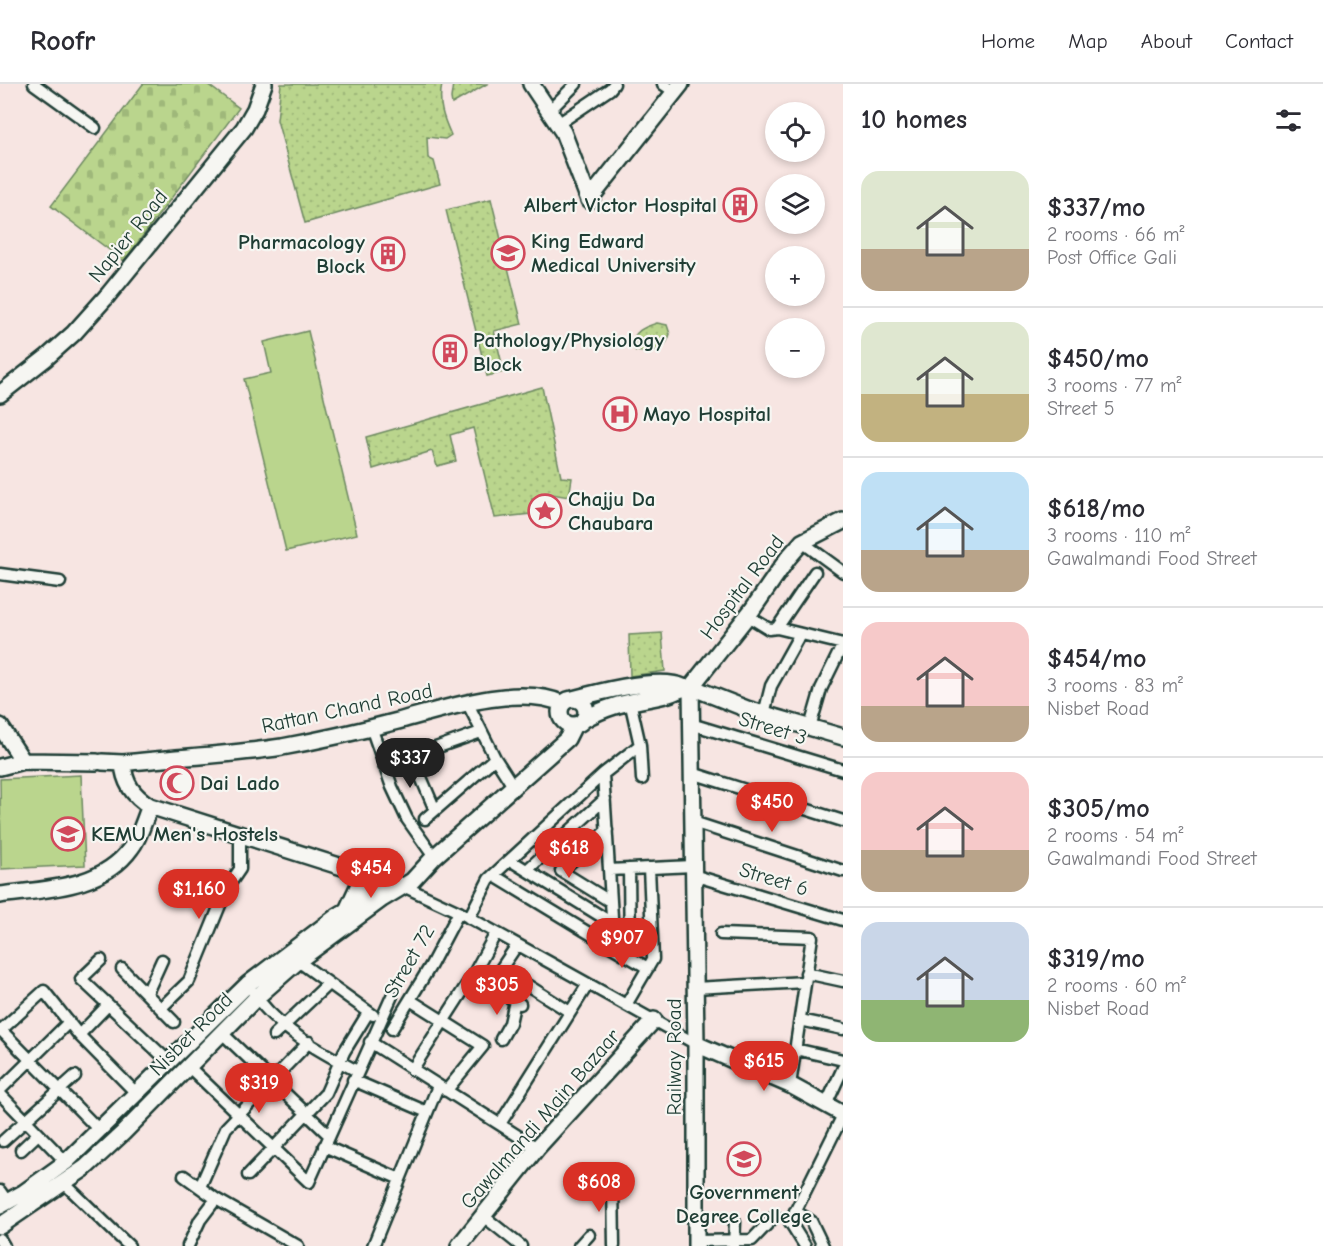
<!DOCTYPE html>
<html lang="en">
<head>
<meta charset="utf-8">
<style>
	:root { --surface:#fff; --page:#f7f7f7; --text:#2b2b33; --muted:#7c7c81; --line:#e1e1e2; --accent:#d93025 }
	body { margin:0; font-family:"Comic Neue",sans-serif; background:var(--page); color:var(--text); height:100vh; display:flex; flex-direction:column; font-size:22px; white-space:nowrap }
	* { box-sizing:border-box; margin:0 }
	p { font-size:20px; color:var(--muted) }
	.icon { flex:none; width:33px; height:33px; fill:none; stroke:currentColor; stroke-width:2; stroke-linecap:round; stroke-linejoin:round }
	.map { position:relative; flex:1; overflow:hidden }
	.panel { display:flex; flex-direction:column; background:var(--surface); width:480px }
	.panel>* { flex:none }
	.tools { position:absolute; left:765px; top:18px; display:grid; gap:12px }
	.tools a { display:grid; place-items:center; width:60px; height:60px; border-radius:50%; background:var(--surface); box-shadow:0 3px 9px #0003; font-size:30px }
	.price { position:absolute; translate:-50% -51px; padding:0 14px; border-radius:21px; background:var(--accent); color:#fff; font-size:20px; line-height:39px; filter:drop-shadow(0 2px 3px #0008) }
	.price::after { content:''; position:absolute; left:50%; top:36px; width:18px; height:14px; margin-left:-9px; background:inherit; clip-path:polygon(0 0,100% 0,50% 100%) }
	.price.selected { background:#222; color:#fff }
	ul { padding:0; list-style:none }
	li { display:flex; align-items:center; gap:18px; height:150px; padding:0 18px }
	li+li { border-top:2px solid var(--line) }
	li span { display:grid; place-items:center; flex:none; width:168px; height:120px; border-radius:18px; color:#555 }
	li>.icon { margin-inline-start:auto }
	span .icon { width:72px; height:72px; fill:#fffc; stroke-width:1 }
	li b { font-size:26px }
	h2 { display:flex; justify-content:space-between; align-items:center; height:72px; padding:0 18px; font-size:26px }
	header { display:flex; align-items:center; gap:36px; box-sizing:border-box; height:84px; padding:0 30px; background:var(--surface); border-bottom:2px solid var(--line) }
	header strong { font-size:28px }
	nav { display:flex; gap:33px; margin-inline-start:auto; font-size:21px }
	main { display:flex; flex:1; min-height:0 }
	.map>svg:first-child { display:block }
	.grass { fill:url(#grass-dots); stroke:#6c8960; stroke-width:1.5 }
	.cemetery { fill:url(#cemetery-stones); stroke:#6c8960; stroke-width:1.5 }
	.park { fill:#bad58d; stroke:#6c8960; stroke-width:1.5 }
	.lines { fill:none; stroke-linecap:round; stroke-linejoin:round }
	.street-casing { stroke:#1f3d34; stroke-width:15 }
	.secondary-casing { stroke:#1f3d34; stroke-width:20 }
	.street { stroke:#f6f6f2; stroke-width:10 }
	.secondary { stroke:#f6f6f2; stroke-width:15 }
	.labels { text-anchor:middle; stroke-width:4.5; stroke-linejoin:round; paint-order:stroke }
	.poi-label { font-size:21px; font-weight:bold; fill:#1f3d34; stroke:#f6f6f2; text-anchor:start }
	.street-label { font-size:21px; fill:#1f3d34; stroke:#f6f6f2 }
</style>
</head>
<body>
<header>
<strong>Roofr</strong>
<nav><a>Home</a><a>Map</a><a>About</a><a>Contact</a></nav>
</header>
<main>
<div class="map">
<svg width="843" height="1162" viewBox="0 0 843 1162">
	<defs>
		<pattern id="grass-dots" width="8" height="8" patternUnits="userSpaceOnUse" patternTransform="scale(1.5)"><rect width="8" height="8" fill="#bad58d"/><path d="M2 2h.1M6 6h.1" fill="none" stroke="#9fb87a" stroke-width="1.8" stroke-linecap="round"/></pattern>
		<pattern id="cemetery-stones" width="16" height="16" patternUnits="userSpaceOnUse" patternTransform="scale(1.5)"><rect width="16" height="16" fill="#bad58d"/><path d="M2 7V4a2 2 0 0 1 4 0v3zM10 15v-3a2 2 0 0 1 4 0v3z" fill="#9fb87a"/></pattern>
	</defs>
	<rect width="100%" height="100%" fill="#f7e5e2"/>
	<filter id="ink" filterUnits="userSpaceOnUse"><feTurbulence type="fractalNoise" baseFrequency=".0167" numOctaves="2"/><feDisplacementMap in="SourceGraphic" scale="12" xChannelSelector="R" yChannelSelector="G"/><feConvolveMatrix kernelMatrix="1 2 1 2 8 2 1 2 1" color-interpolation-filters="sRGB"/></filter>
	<g filter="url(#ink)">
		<!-- grass -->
		<path class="grass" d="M281,0H442C438,20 443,33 451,51L445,55L427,53L428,74L434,77L440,100L305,139L277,36Z
			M453,0H487L452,20L451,14Z
			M491,115L522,240L494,247L504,288L487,292L446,126Z
			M657,239L667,241L670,250C665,267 652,270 636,267L632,262C633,247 644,243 657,239Z
			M542,303L561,393L572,394L569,413L546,409L545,415L532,414L531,430L495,434L473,344L450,351L456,377L437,382L432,367L373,385L366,353Z
			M662,549L665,587L630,592L629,551Z"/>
		<!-- cemetery -->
		<path class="cemetery" d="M143,0H207L239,24L124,177L51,122Z"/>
		<!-- park -->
		<path class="park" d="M308,247L357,450L286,467L244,295L271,289L264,258Z
			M81,691L85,781L1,785L0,695Z"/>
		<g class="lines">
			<!-- street casing -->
			<g class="street-casing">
				<path id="street" d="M34,0L95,44
					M663,0L675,8
					M549,27L576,0
					M558,40L610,5L614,0
					M802,458L843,488
					M0,490L60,498
					M748,532L769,545L777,544L815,488
					M777,544L843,560
					M630,617L640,661L642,695
					M467,618L495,674L513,702
					M764,630L771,602L800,550
					M691,640L843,686
					M371,643L392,703L407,735L434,773
					M810,643L821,605L843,560
					M412,672L435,726
					M384,682L481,648
					M692,689L843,737
					M425,735L495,674
					M693,738L843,787
					M607,746L561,787L611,818
					M510,776L612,839
					M629,785L630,873
					M527,786L605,715
					M609,786L693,782
					M493,791L610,862L613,849L603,690
					M693,791L843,836
					M403,802L459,828L696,960
					M469,834L489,795L603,690L640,661
					M721,850L812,853L790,1001
					M610,862L648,884
					M101,876L81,895L169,978
					M298,877L373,931
					M122,885L174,938
					M806,889L843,897
					M473,891L520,920
					M524,899L570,928
					M490,901L517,861
					M695,904L805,898
					M253,908C276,944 321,968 357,987
					M147,909L162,876
					M410,916L483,962L446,1007
					M626,921L653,875L649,784
					M161,924L189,897L227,804L240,785V750
					M800,936L843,945
					M0,945L99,1046
					M392,945L431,881L459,828
					M0,947L44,907L79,951L137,1010
					M222,949L329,1051
					M79,951L108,921
					M274,951L328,900
					M501,955L510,939L515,917
					M370,958L537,1064
					M795,965L843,976
					M188,982L309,1098L392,912
					M412,986L473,891L496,849
					M353,996L427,1028
					M0,1006L69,938
					M0,1010L66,1078
					M826,1021L843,984
					M500,1040L588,900
					M3,1057L75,992
					M324,1062L400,1095
					M21,1066L38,1050
					M248,1091L326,1009L344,968L368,929
					M184,1092L216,1115L298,1162
					M613,1097L614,1162
					M65,1100L129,1162
					M200,1103L226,1044L309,958
					M0,1107L7,1117
					M795,1127L811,1137L823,1162
					M482,1131L521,1162
					M0,1155L4,1162
					M696,1157L752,1156L775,1132
					M188,1162L200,1136L216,1115
					M373,1162L438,1002
					M579,1162L589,1151
					M734,1162L735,1138
					M805,1162L790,1138L843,1031"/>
			</g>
			<!-- secondary casing -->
			<g class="secondary-casing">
				<path id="secondary" d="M531,0L563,48L589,116
					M589,116L681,0
					M0,310L46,274L74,249L108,211L244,44L255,25L264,0
					M573,615C598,608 661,592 683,603
					M560 628a13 13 0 1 1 26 0a13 13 0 1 1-26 0Z
					M583,636C616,617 634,619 669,610C677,608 682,603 691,603L752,526L788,474L802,458L843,437
					M0,642L23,677
					M102,678L123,679C176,673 230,671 282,663C321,656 360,647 398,637C442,625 520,599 563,620
					M123,679C124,699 133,712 150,722L399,801
					M0,683L23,677L97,678
					M0,811C45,805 102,805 131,764C140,753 144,736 150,722
					M348,824L365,788
					M696,960L790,1001L843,1030
					M0,1122L23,1109L66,1078L248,900L336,833L387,802
					M0,1142L85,1084L123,1049L257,913L298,877L382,815L412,797L434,773L567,655L574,641
					M459,1162L537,1064L654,936
					M696,1162V960L691,603L747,625L843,653"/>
			</g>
			<!-- street -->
			<use href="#street" class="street"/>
			<!-- secondary -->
			<use href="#secondary" class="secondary"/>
		</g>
	</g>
	<!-- icons -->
	<defs>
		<g id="building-ring" transform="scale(1.725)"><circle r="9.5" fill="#f6f6f2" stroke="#d1495b" stroke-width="1.5"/><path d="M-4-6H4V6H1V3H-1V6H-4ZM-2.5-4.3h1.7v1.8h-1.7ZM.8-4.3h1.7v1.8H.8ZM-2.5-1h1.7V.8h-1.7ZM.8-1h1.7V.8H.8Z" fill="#d1495b"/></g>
		<g id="university-ring" transform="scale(1.725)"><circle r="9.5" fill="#f6f6f2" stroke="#d1495b" stroke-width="1.5"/><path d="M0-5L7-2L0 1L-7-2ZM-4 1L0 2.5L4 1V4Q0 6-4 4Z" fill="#d1495b"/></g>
		<g id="hospital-ring" transform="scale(1.725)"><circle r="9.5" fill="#f6f6f2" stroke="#d1495b" stroke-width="1.5"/><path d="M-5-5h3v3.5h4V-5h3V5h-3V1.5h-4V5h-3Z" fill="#d1495b"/></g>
		<g id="sight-ring" transform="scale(1.725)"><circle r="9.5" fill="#f6f6f2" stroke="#d1495b" stroke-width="1.5"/><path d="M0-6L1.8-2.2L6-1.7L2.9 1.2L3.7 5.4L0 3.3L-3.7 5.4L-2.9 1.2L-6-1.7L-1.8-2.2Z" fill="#d1495b"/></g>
		<g id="mosque-ring" transform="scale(1.725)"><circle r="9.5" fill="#f6f6f2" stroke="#d1495b" stroke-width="1.5"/><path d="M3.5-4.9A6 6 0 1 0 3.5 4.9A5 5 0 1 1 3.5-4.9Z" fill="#d1495b"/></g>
		<g id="school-ring" transform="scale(1.725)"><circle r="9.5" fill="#f6f6f2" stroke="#d1495b" stroke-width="1.5"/><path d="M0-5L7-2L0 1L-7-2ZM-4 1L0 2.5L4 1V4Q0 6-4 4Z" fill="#d1495b"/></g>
	</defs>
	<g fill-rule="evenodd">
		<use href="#building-ring" x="740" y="121"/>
		<use href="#university-ring" x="508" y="169"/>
		<use href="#building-ring" x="388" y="170"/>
		<use href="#building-ring" x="450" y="268"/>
		<use href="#hospital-ring" x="620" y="330"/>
		<use href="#sight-ring" x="545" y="427"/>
		<use href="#mosque-ring" x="177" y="699"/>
		<use href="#university-ring" x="68" y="750"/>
		<use href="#school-ring" x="744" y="1075"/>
	</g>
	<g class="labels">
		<!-- poi labels -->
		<g class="poi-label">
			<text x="717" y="128" text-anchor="end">Albert Victor Hospital</text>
			<text x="531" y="164">King Edward<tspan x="531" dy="24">Medical University</tspan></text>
			<text x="365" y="165" text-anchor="end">Pharmacology<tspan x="365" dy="24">Block</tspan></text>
			<text x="473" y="263">Pathology/Physiology<tspan x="473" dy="24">Block</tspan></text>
			<text x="643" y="337">Mayo Hospital</text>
			<text x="568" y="422">Chajju Da<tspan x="568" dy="24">Chaubara</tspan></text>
			<text x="200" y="706">Dai Lado</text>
			<text x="91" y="757">KEMU Men's Hostels</text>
			<text x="744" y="1115" text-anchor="middle">Government<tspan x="744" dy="24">Degree College</tspan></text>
		</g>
		<!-- street labels -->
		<g class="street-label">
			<text transform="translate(128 152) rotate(-51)" y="7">Napier Road</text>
			<text transform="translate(742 503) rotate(-53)" y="7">Hospital Road</text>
			<text transform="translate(347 624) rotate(-12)" y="7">Rattan Chand Road</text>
			<text transform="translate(773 644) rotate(17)" y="7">Street 3</text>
			<text transform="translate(774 795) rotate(17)" y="7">Street 6</text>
			<text transform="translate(409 877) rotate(-60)" y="7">Street 72</text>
			<text transform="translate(191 950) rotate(-45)" y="7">Nisbet Road</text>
			<text transform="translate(674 973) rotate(-90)" y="7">Railway Road</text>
			<text transform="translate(540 1035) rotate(-49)" y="7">Gawalmandi Main Bazaar</text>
		</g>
	</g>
</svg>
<div class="tools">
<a><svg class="icon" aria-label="locate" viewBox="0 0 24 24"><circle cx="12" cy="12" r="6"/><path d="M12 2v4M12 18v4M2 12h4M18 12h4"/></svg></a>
<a><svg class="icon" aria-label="layers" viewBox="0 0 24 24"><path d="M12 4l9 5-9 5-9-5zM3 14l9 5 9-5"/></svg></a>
<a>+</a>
<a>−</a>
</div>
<b class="price selected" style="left:410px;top:705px">$337</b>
<b class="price" style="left:772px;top:749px">$450</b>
<b class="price" style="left:569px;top:795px">$618</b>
<b class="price" style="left:371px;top:815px">$454</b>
<b class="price" style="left:199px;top:836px">$1,160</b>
<b class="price" style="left:622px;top:885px">$907</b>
<b class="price" style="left:497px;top:932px">$305</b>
<b class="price" style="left:764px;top:1008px">$615</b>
<b class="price" style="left:259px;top:1030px">$319</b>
<b class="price" style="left:599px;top:1129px">$608</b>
</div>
<section class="panel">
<h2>10 homes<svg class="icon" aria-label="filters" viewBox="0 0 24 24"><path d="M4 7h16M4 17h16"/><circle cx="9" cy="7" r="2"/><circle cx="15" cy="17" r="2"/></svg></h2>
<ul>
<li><span style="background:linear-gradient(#dfe7d0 65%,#b9a48a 0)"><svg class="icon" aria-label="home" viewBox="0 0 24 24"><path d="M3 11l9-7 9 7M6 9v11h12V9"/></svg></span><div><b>$337/mo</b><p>2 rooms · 66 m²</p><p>Post Office Gali</p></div></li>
<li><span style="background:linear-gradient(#dfe7d0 60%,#c2b280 0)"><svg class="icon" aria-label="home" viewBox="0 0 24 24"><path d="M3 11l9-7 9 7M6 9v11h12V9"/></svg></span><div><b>$450/mo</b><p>3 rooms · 77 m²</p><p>Street 5</p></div></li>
<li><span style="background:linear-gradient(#bfe0f5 65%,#b9a48a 0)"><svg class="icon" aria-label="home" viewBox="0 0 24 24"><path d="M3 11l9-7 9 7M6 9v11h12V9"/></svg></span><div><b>$618/mo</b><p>3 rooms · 110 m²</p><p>Gawalmandi Food Street</p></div></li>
<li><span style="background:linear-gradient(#f6c9c9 70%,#b9a48a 0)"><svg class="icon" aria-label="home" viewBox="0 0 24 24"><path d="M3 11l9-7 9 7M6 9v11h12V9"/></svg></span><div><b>$454/mo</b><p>3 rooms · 83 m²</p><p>Nisbet Road</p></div></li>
<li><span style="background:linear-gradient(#f6c9c9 65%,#b9a48a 0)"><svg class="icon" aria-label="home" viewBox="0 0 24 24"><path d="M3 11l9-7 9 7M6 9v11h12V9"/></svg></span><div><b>$305/mo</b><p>2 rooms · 54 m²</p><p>Gawalmandi Food Street</p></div></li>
<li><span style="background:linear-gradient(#c9d6e8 65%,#8fb573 0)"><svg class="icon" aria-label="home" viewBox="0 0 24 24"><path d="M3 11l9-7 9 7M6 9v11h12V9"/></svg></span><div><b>$319/mo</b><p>2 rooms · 60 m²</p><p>Nisbet Road</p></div></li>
</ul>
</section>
</main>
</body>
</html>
